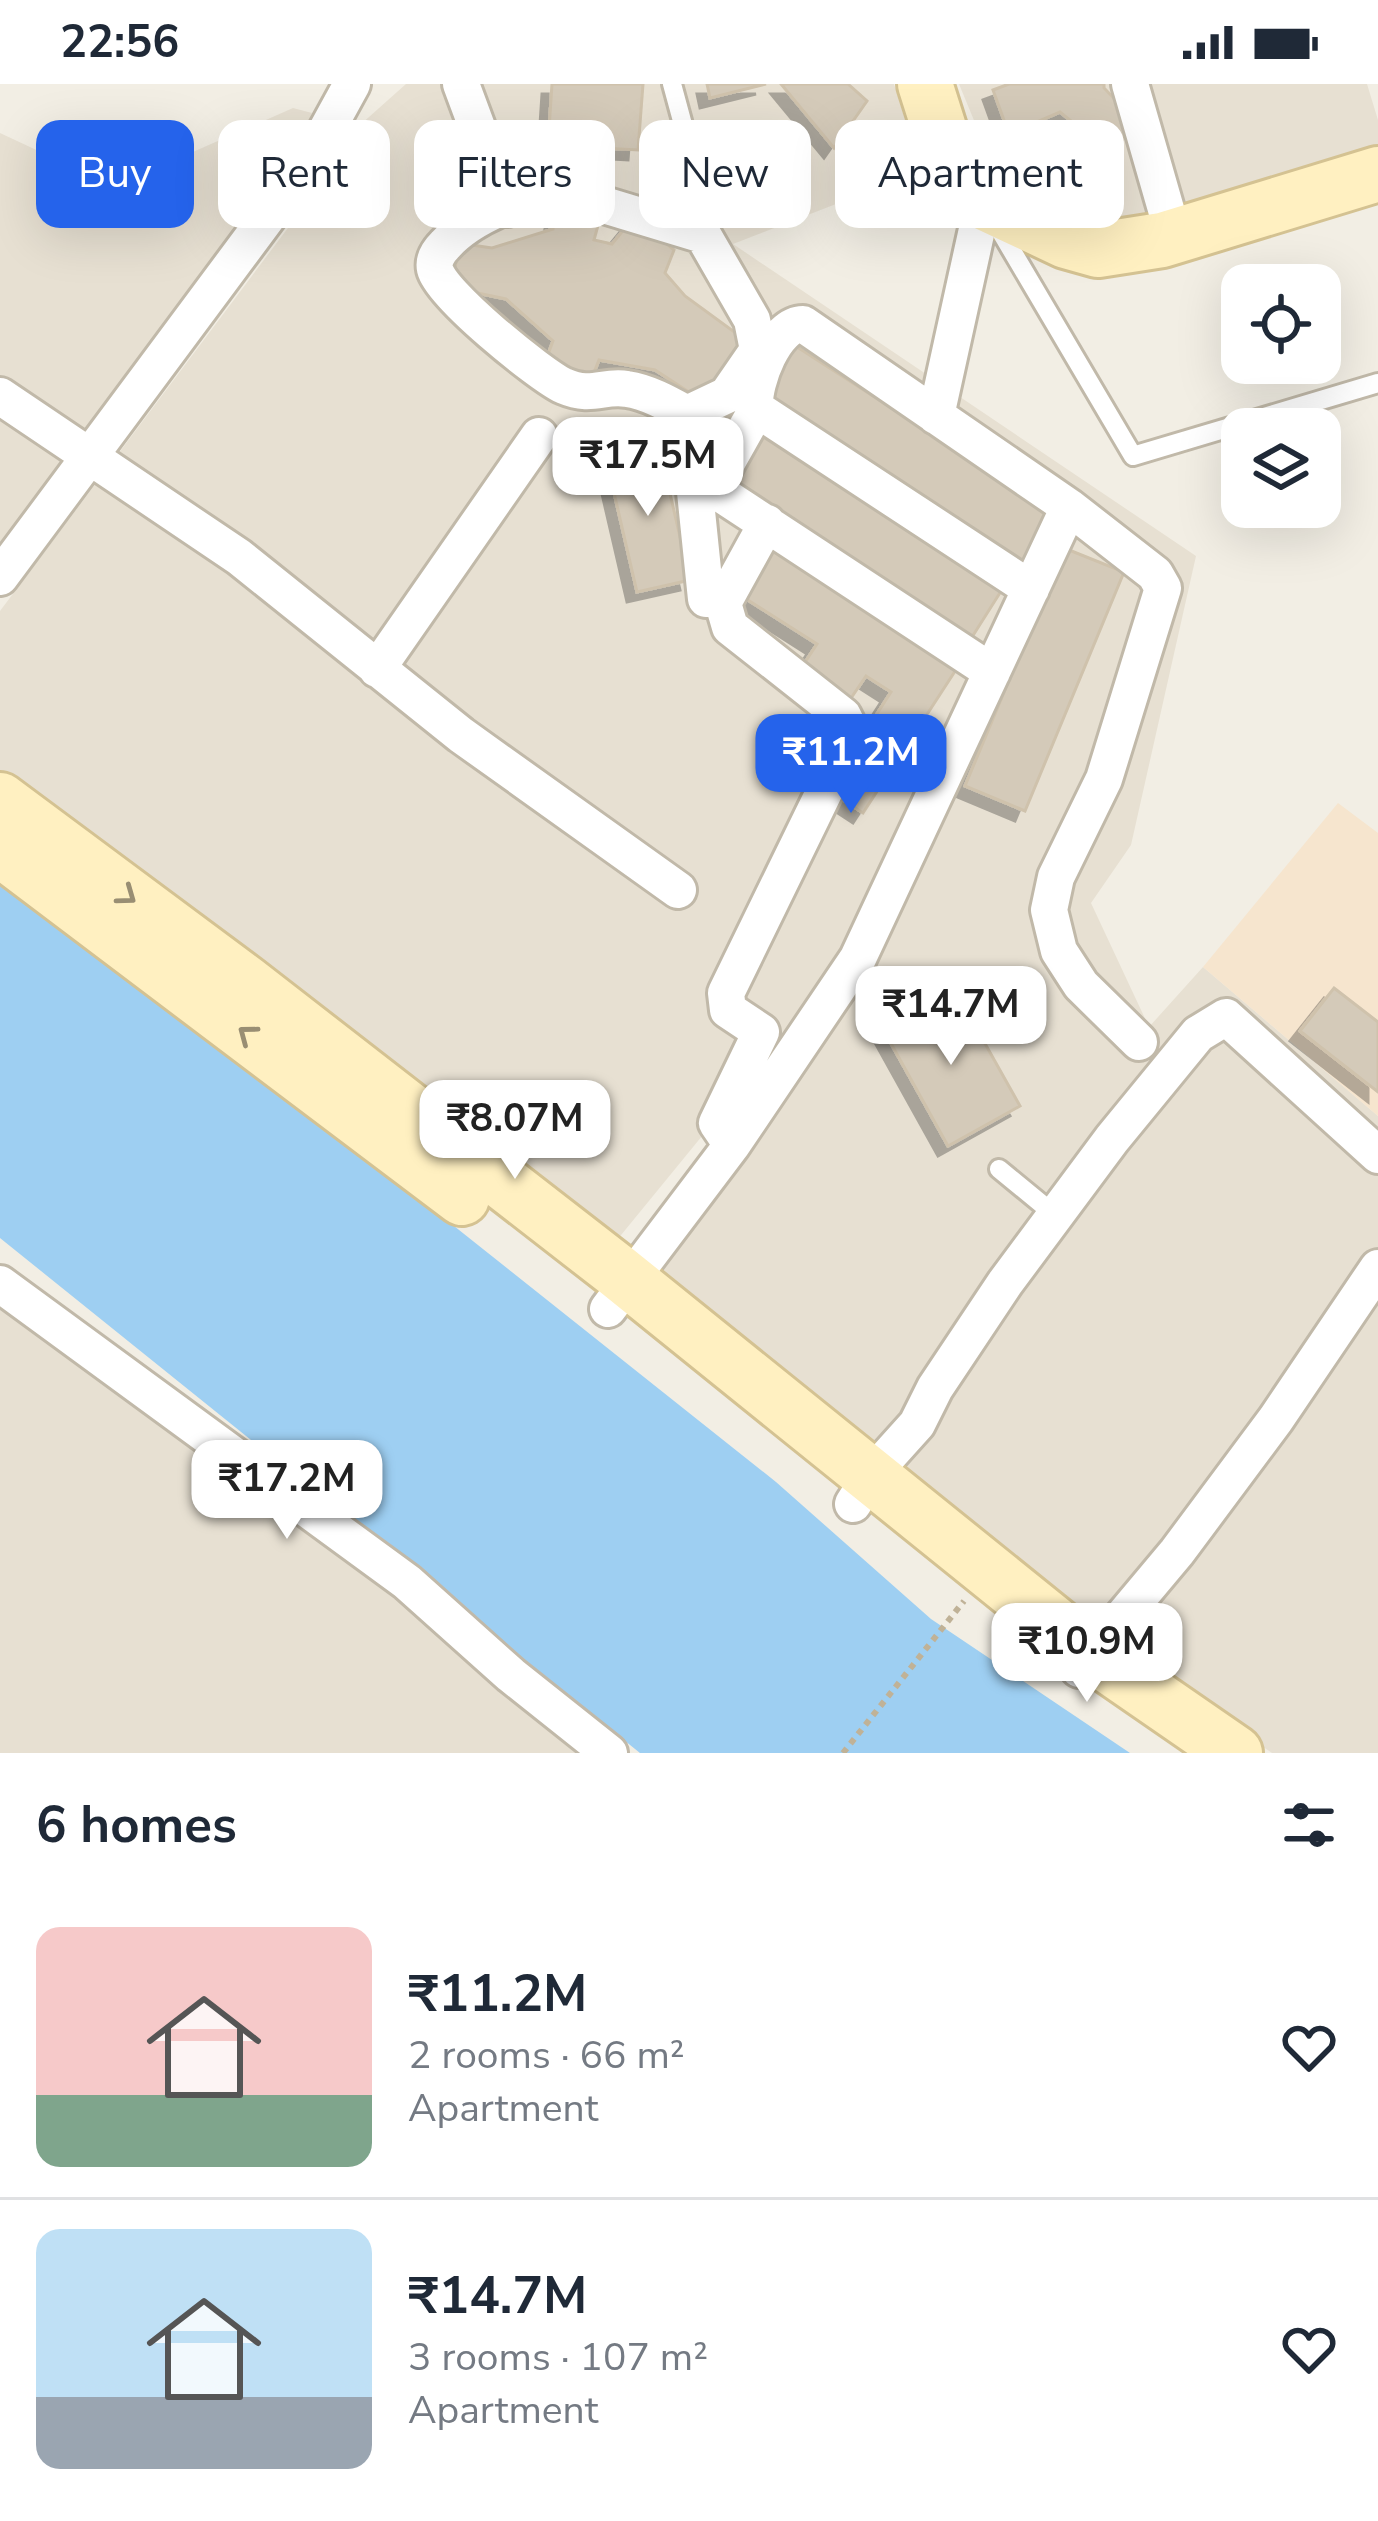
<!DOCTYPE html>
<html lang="en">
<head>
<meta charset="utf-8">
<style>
	:root { --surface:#fff; --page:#f2f2f3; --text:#1f2937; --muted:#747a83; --line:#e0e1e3; --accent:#2563eb }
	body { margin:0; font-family:"Nunito Sans",sans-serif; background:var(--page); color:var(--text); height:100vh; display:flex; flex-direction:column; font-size:45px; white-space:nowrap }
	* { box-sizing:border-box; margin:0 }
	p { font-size:39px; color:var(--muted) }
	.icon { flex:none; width:66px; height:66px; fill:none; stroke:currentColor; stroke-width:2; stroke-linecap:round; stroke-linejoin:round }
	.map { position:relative; height:1669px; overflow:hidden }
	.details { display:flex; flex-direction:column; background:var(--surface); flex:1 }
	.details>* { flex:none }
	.hud { position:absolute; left:36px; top:36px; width:1308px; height:108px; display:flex; gap:24px }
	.buttons { position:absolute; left:1221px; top:180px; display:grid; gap:24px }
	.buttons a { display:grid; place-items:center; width:120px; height:120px; border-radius:24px; background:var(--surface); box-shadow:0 12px 48px #0002; font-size:60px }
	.price { position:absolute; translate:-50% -102px; padding:0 27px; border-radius:24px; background:#fff; color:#222; font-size:39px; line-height:78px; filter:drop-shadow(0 3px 6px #0008) }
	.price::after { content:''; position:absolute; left:50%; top:72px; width:36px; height:27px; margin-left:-18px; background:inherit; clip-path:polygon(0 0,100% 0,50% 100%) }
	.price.selected { background:var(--accent); color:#fff }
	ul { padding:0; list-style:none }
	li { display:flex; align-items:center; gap:36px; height:300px; padding:0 36px }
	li+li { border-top:3px solid var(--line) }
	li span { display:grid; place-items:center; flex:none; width:336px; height:240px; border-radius:24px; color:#555 }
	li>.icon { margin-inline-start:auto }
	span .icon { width:144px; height:144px; fill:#fffc; stroke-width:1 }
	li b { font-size:51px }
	h2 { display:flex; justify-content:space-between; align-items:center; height:144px; padding:0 36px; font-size:51px }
	.tag { padding:0 42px; border-radius:24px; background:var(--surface); box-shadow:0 12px 48px #0002; font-size:42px; line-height:108px }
	.tag.selected { background:var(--accent); color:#fff }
	.status { display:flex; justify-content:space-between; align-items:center; height:84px; padding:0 60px; background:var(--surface); direction:ltr }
	.status svg { height:33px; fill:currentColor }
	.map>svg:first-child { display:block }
	.residential { fill:#e7e0d2 }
	.commercial { fill:#f6e5ce }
	.water { fill:#9ecff2 }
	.building { fill:#d4cab9; stroke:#cfc2ac; stroke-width:3; filter:url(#shadow) }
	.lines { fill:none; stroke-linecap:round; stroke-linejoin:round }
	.lane-casing { stroke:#c1b9a9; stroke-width:24 }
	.street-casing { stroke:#c1b9a9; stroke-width:42 }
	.secondary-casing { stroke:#d4c292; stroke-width:60 }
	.path { stroke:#c0b297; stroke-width:6; stroke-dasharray:6 6; stroke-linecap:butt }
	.lane { stroke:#fff; stroke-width:18 }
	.street { stroke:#fff; stroke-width:36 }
	.secondary { stroke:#fff0c1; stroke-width:54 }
	.oneway { stroke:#998e73 }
</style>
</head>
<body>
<div class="status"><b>22:56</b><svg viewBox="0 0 49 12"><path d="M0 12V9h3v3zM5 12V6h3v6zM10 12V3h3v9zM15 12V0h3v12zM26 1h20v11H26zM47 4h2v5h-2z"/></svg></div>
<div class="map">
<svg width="1378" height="1669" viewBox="0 0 1378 1669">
	<defs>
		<filter id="shadow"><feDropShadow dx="-10" dy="10" stdDeviation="0" flood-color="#0004"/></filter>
	</defs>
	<rect width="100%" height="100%" fill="#f2eee4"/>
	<!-- residential -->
	<path class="residential" d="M406,0H894L921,87L733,160L1196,472L1131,761L1091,819L1149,943L1203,883L1378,1032V1669H1272L1095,1547L651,1183L787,948L617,1156L0,691V527L321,100L360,41Z
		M959,0H1367L1378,36V64L1147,135L1092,131L1031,104L985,63Z
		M293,24L312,29L288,89L0,464V49L75,84L186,71Z
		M0,1181L437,1525L598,1669H0Z"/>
	<!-- commercial -->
	<path class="commercial" d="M1338,719L1378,749V1032L1203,883Z"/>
	<!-- water -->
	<path class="water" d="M0,781L776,1398L931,1535L1130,1669H640L0,1154Z"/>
	<!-- building -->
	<path class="building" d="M552,0H643L638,66L548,61Z
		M707,0H766L710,14Z
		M781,0H848L867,17L834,64Z
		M1009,0H1104V4L1138,39L1110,69L1060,28L1009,50L993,6Z
		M558,120L603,123L594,156L612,160L635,132L674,166L665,189L685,212L744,255L701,316L655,286L599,276L589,301L544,281L553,257L506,215L453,204L458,159L492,164L553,145Z
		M794,261L1059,432L1025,484L759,313Z
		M764,350L1003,504L967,561L727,406Z
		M659,362L690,496L637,508L606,374Z
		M766,453L961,578L863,729L828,706L891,608L866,592L845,623L796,592L817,560L732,506Z
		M1064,464L1124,488L1025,727L965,702Z
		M1334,904L1378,938V1008L1300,947Z
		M955,906L1020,1022L948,1062L883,945Z"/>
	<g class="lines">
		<!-- lane casing -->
		<g class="lane-casing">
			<path id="lane" d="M672,0L688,59
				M995,138L1133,372L1378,299
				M999,1085L1055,1131"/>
		</g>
		<!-- street casing -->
		<g class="street-casing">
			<path id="street" d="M461,0L507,124
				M1130,0L1174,153
				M561,108L703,151L752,236L758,266L727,311L687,330C669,320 648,308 627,305C603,301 592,314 564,302C540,291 438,208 435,185C433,176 439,167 445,161C471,132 522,112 561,108Z
				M0,312L239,473L461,651L678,806
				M757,325L716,398L721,410L992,588
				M687,330L706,515
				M936,332L983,118
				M0,493L312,73L352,0
				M1031,505L755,324C753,299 775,240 803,240L1069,423L1155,490L1163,504L1104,695L1056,793L1049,826L1059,867L1081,901L1139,958
				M377,585L539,352
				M732,1061L717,1039L761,948L728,926L726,909L849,657V644L843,632L730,543L723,519L767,439
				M0,1200L407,1498L511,1591L609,1669
				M608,1225L732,1061L858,874L1069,423
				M853,1420L872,1390L917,1340L935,1304L1005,1199L1112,1055L1198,950L1226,933L1378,1071
				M1079,1585L1177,1468L1276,1335L1378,1184"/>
		</g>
		<!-- secondary casing -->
		<g class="secondary-casing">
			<path id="secondary" d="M925,0L951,82L983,118L1066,157L1098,166L1162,156L1378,90
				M0,716L246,899L617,1187L1093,1571L1235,1669
				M0,765L462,1114"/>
		</g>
		<!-- path -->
		<path class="path" d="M843,1669L964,1517"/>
		<!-- lane -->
		<use href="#lane" class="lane"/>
		<!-- street -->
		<use href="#street" class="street"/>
		<!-- secondary -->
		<use href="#secondary" class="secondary"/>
	</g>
	<!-- one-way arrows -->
	<defs><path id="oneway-chevron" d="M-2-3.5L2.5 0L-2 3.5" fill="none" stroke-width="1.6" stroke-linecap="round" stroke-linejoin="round" transform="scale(3)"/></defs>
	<g class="oneway">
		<use href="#oneway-chevron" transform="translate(127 812) rotate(36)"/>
		<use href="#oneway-chevron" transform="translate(247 950) rotate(-143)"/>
	</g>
</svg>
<div class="buttons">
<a><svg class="icon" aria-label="locate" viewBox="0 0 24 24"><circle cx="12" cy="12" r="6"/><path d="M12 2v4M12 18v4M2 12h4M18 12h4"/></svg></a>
<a><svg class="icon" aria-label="layers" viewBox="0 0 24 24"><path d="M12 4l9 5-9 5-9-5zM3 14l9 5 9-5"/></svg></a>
</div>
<b class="price" style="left:648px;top:435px">₹17.5M</b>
<b class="price selected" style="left:851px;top:732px">₹11.2M</b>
<b class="price" style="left:951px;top:984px">₹14.7M</b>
<b class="price" style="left:515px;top:1098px">₹8.07M</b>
<b class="price" style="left:287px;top:1458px">₹17.2M</b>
<b class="price" style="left:1087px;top:1621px">₹10.9M</b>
<div class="hud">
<a class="tag selected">Buy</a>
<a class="tag">Rent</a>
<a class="tag">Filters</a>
<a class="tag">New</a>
<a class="tag">Apartment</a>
</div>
</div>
<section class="details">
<h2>6 homes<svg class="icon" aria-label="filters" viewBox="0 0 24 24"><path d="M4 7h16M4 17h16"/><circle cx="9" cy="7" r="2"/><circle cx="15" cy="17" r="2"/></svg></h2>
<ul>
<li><span style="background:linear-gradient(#f6c9c9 70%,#7fa58c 0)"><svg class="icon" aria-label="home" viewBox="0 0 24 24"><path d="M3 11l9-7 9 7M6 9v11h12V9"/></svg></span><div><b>₹11.2M</b><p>2 rooms · 66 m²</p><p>Apartment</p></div><svg class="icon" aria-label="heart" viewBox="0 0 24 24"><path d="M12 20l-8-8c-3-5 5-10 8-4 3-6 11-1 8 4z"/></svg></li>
<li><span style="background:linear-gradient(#bfe0f5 70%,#9aa5b1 0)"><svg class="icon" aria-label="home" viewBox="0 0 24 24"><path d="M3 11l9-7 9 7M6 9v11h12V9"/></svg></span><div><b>₹14.7M</b><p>3 rooms · 107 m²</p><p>Apartment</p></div><svg class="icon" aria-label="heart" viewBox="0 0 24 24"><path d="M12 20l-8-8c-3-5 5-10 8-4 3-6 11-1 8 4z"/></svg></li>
</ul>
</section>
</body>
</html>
